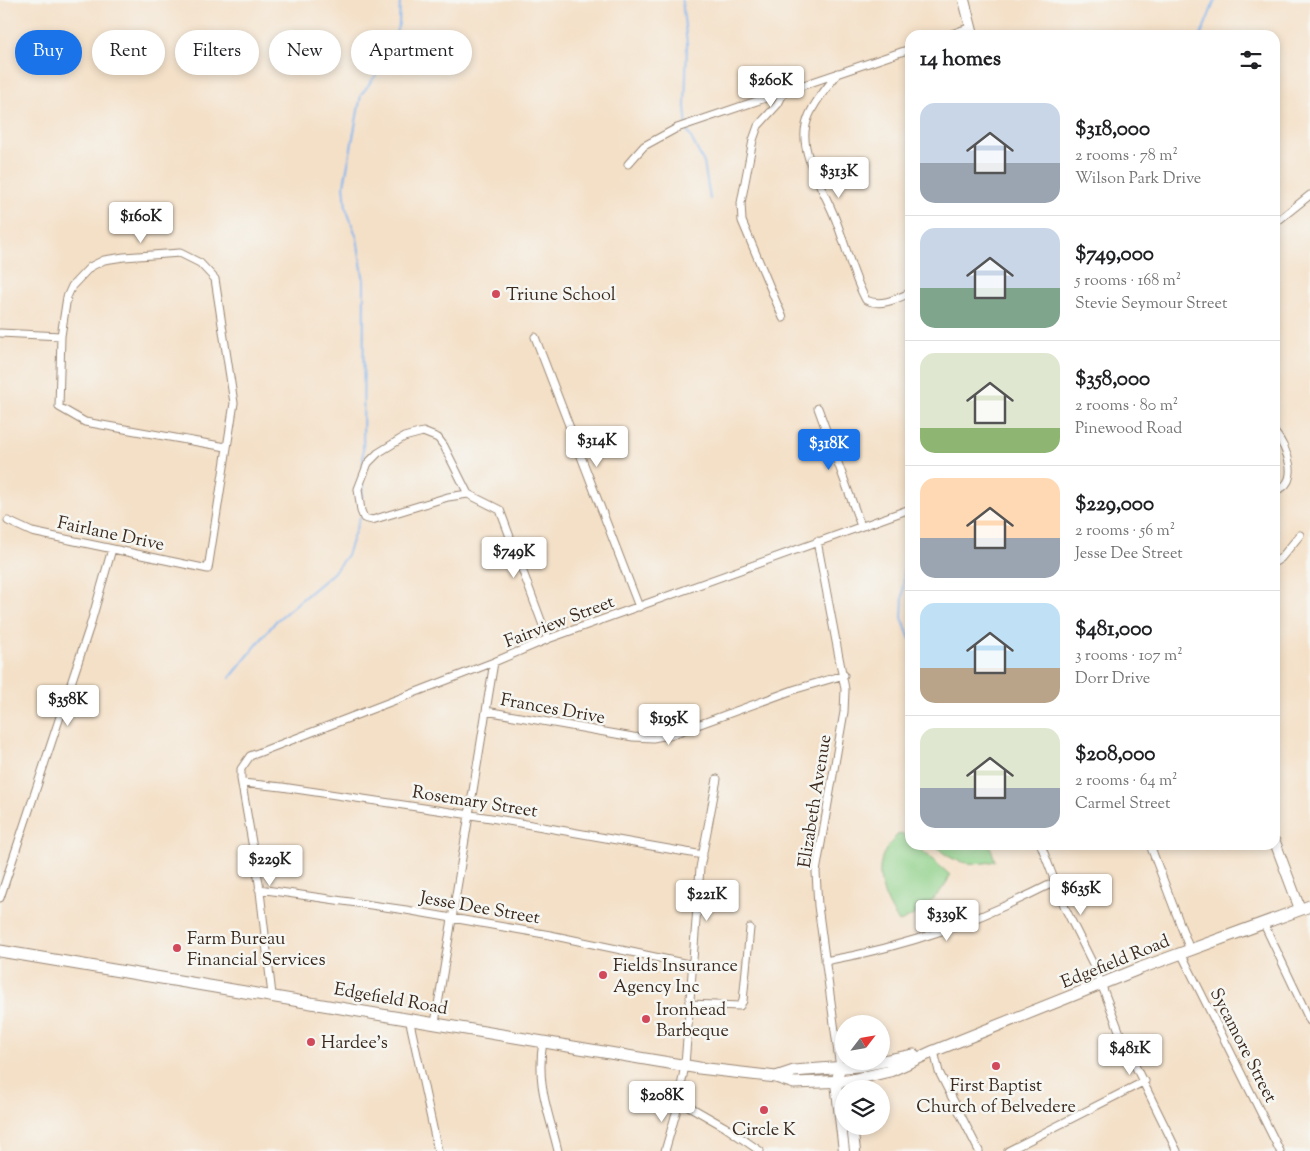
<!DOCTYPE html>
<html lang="en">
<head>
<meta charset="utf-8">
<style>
	:root { --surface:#fff; --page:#f6f6f6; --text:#202124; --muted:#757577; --line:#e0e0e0; --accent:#1a73e8 }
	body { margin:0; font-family:"Sorts Mill Goudy",serif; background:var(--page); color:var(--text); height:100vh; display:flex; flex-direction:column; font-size:19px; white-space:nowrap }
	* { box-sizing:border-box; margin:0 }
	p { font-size:16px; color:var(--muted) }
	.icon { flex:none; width:28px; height:28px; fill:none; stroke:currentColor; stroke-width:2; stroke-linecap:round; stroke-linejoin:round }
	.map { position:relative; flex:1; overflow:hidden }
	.panel { position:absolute; left:905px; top:30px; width:375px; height:820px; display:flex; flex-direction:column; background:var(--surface); border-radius:15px; box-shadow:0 2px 8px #0003 }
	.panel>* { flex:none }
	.guide { position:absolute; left:15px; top:30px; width:475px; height:45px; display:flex; gap:10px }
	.needle { width:32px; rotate:59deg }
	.buttons { position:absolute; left:835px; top:1015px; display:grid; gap:10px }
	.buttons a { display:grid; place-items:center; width:55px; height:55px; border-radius:50%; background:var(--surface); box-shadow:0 2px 8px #0003; font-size:25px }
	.price { position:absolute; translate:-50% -42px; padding:0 11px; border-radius:5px; background:#fff; color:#222; font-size:16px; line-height:32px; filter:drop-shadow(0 1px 2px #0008) }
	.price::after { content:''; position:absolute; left:50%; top:30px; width:15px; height:11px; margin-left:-8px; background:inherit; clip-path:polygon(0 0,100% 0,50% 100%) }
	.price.selected { background:var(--accent); color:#fff }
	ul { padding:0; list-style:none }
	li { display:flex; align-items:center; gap:15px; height:125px; padding:0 15px }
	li+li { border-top:1px solid var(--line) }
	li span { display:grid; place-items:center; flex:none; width:140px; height:100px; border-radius:15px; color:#555 }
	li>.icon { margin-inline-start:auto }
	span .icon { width:60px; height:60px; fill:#fffc; stroke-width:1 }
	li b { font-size:21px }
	h2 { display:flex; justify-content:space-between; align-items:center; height:60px; padding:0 15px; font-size:21px }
	.pill { padding:0 18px; border-radius:22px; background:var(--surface); box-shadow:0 2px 8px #0003; font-size:18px; line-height:45px }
	.pill.selected { background:var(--accent); color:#fff }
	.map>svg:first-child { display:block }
	.pitch { fill:#8ed088; stroke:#647d53 }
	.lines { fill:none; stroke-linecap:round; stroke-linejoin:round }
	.stream { stroke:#82b5ef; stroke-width:2 }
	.street-casing { stroke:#988572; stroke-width:9 }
	.secondary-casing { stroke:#988572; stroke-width:12 }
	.primary-casing { stroke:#988572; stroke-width:13 }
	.street { stroke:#fff; stroke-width:7 }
	.secondary { stroke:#fff; stroke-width:10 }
	.primary { stroke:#fff; stroke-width:11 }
	.poi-dot { fill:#d1495b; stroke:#f6f6f2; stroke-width:2 }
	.labels { text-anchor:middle; stroke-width:5; stroke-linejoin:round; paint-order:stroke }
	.poi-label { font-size:18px; fill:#3b2a1e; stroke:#f6f6f2; text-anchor:start }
	.street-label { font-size:18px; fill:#3b2a1e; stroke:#f6f6f2 }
</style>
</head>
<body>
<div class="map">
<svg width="1310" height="1151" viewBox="0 0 1310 1151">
	<rect width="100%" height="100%" fill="#f6f6f2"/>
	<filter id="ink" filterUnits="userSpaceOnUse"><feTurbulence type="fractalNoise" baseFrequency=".02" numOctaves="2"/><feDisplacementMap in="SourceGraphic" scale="10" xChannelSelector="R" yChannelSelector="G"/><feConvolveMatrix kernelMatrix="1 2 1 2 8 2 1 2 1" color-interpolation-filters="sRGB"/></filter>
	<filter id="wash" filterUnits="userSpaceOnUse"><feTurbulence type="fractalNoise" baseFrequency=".0096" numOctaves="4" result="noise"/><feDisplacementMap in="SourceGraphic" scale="20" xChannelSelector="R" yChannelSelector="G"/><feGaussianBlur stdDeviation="1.12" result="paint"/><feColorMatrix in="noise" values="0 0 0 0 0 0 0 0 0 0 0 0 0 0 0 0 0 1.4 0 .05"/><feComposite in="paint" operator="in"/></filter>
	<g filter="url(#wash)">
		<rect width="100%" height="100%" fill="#f4e0c7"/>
		<!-- pitch -->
		<path class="pitch" d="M903,834L910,840V845H916L950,875C944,893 916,917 899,922C886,901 874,879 883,855C886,848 893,841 897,835Z
			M935,845H990L995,861C972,867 951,863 935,845Z"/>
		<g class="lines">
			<!-- stream -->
			<path class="stream" d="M682,0L687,44L685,106L687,130L704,163L710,199
				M1201,35L1215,0
				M363,468L364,282L357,238L346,208L344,185L361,95L385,63L399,24L400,0
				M362,498L363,485
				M904,570L902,618L910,639
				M230,678L276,621L333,573L347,555L360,517"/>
		</g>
	</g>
	<g filter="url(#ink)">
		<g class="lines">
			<!-- street casing -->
			<g class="street-casing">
				<path id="street" d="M949,35L971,27
					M838,73C827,88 810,106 806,125C799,155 825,191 835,218C846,245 852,275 866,300C881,307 896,299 910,293
					M628,164L644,146L677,128L910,49
					M1275,223L1310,195
					M783,318L742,221L741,203L753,140L758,126L778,104L784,92
					M0,333L61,336
					M535,337L639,607
					M818,408L861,526
					M1275,433C1287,447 1302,485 1275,490
					M468,494L448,497L372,520L364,518L361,511L358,489L368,463L378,453L404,437L423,432L438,438L444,446L468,494L500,510L548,639
					M8,521L32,532L208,569L234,403L215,279L200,263L180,253L124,257L104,260L90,267L72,286L67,297L61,336L59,407L85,422L226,447
					M817,541L845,689L844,712L816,872L818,906L840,1068
					M1275,562L1281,558L1300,535
					M486,711L633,737L653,738L673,734L796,689L844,675
					M242,783L282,787L491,818L703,855
					M1041,845L1065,908L1095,968L1123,1041L1177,1151
					M1150,845L1190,950
					M259,889L406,910L550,935L693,965
					M0,898L90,626L112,549
					M1263,922L1310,1021
					M1181,953L1280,1151
					M825,961C910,946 978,921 1055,882
					M272,995L259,883L241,779V769L250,756L494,662L548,639L910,509
					M689,1004L740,1006L743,1001L750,928
					M409,1018L438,1151
					M435,1023L494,662
					M543,1041C536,1086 548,1109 558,1151
					M934,1051L939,1072L979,1151
					M678,1100L725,1127L760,1151
					M665,1151L676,1113L685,1065L700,868L717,779
					M1008,1151L1145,1081"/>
			</g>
			<!-- secondary casing -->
			<g class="secondary-casing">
				<path id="secondary" d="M964,0L973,35
					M1275,842L1300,909
					M840,1068L836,1083L844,1151
					M852,1126L855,1151"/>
			</g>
			<!-- primary casing -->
			<g class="primary-casing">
				<path id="primary" d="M0,951L699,1068L776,1077L794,1083L847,1081L890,1071L934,1051L1141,968L1310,906
					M776,1077L794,1071L858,1066L914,1055"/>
			</g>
			<!-- street -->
			<use href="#street" class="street"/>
			<!-- secondary -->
			<use href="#secondary" class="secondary"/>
			<!-- primary -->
			<use href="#primary" class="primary"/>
		</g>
	</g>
	<!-- markers -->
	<g class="poi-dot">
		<circle cx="496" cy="294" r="5"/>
		<circle cx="177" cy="948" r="5"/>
		<circle cx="603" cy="975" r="5"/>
		<circle cx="646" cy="1019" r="5"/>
		<circle cx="311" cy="1042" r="5"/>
		<circle cx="996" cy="1066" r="5"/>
		<circle cx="764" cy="1110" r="5"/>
	</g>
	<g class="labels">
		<!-- poi labels -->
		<g class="poi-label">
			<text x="506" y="300">Triune School</text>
			<text x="187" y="944">Farm Bureau<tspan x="187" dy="21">Financial Services</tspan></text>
			<text x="613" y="971">Fields Insurance<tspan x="613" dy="21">Agency Inc</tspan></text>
			<text x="656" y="1015">Ironhead<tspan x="656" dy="21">Barbeque</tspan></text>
			<text x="321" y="1048">Hardee's</text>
			<text x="996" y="1091" text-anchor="middle">First Baptist<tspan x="996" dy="21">Church of Belvedere</tspan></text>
			<text x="764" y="1135" text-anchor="middle">Circle K</text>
		</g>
		<!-- street labels -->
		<g class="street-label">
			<text transform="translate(111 533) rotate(12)" y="6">Fairlane Drive</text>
			<text transform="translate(559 621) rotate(-21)" y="6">Fairview Street</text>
			<text transform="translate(553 708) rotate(10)" y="6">Frances Drive</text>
			<text transform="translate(475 801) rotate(9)" y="6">Rosemary Street</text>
			<text transform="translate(814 801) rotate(-81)" y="6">Elizabeth Avenue</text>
			<text transform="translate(480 907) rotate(10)" y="6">Jesse Dee Street</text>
			<text transform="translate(1115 961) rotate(-22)" y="6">Edgefield Road</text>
			<text transform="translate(391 998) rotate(10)" y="6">Edgefield Road</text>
			<text transform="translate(1244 1045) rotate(63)" y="6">Sycamore Street</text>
		</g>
	</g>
</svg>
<div class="buttons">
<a><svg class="needle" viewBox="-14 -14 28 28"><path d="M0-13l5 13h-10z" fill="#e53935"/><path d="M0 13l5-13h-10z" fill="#757577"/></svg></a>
<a><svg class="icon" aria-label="layers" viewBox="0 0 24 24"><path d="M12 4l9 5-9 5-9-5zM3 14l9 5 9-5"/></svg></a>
</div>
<b class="price" style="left:771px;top:108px">$260K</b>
<b class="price" style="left:839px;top:199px">$313K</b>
<b class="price" style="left:141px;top:244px">$160K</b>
<b class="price" style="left:597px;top:468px">$314K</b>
<b class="price selected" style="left:829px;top:471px">$318K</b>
<b class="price" style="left:514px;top:579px">$749K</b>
<b class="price" style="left:68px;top:727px">$358K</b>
<b class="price" style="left:669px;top:746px">$195K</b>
<b class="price" style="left:270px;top:887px">$229K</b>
<b class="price" style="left:1081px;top:916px">$635K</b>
<b class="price" style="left:707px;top:922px">$221K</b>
<b class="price" style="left:947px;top:942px">$339K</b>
<b class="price" style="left:1130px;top:1076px">$481K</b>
<b class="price" style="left:662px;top:1123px">$208K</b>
<div class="guide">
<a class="pill selected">Buy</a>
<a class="pill">Rent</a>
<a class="pill">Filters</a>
<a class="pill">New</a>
<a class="pill">Apartment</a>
</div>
<section class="panel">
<h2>14 homes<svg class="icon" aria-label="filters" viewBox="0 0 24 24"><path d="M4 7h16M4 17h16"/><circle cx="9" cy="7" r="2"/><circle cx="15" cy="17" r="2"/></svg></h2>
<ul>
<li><span style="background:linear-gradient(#c9d6e8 60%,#9aa5b1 0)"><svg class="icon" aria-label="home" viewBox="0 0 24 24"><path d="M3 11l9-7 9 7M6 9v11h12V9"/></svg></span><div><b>$318,000</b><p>2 rooms · 78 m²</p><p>Wilson Park Drive</p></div></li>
<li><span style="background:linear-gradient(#c9d6e8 60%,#7fa58c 0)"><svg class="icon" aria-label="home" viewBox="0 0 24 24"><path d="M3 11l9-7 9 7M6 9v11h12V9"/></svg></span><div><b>$749,000</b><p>5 rooms · 168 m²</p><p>Stevie Seymour Street</p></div></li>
<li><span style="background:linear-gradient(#dfe7d0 75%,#8fb573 0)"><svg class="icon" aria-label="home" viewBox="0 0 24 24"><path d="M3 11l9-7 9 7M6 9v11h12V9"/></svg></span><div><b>$358,000</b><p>2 rooms · 80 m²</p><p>Pinewood Road</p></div></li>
<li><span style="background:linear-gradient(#ffd9b3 60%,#9aa5b1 0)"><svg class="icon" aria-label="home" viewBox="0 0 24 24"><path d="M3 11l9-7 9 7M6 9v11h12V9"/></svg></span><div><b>$229,000</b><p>2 rooms · 56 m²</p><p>Jesse Dee Street</p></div></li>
<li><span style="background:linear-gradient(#bfe0f5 65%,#b9a48a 0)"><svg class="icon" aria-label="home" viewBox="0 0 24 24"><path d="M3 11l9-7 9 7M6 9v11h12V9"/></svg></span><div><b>$481,000</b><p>3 rooms · 107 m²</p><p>Dorr Drive</p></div></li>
<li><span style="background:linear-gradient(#dfe7d0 60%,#9aa5b1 0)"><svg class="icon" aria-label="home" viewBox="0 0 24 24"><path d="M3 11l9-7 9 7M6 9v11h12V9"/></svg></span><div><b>$208,000</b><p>2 rooms · 64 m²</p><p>Carmel Street</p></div></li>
</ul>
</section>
</div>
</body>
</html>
